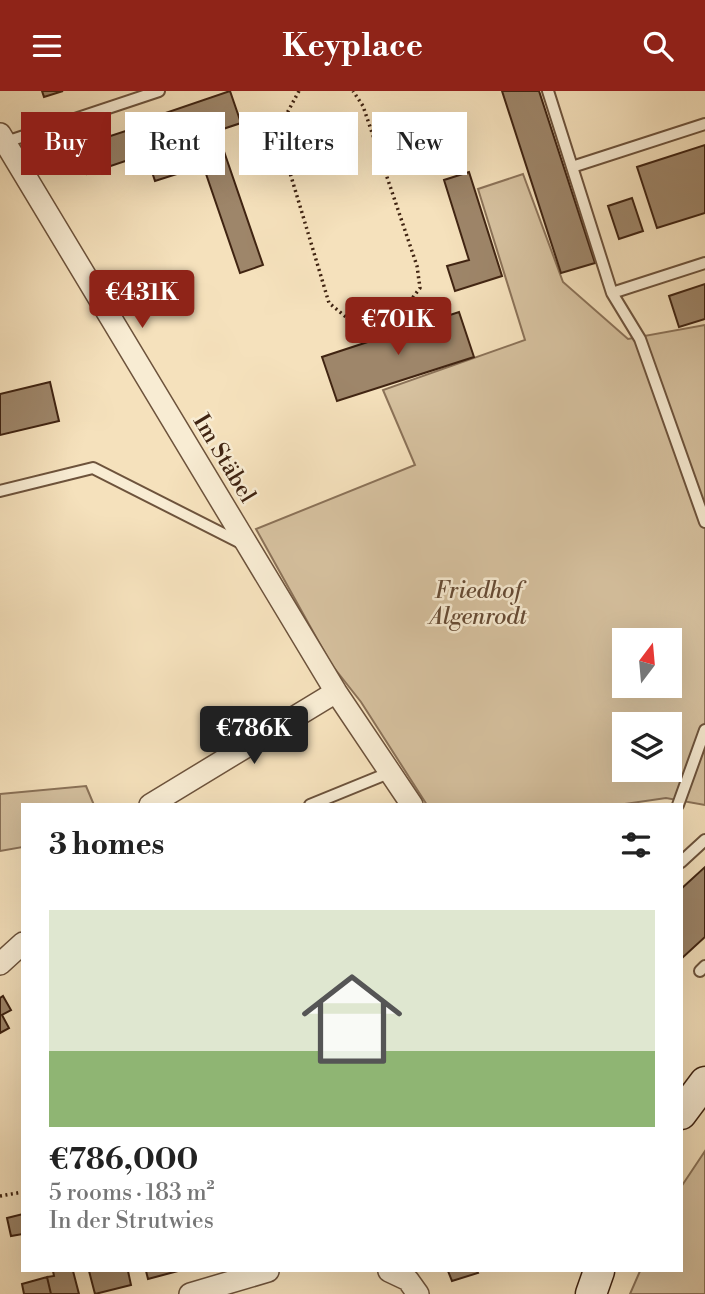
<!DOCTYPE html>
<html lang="en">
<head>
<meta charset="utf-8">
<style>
	:root { --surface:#fff; --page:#f2f2f2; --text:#222; --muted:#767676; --accent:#8f2418 }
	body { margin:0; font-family:"Libre Bodoni",serif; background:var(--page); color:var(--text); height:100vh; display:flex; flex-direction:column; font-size:26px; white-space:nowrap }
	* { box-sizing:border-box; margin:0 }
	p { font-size:23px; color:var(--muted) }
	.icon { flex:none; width:38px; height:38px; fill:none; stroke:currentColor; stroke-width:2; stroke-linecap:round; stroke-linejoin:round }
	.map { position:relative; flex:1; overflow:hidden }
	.details { position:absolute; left:21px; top:712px; width:662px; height:469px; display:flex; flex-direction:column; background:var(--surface); border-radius:0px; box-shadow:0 7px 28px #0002 }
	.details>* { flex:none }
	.guide { position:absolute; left:21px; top:21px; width:663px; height:63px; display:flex; gap:14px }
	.needle { width:46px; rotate:16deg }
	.fabs { position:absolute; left:612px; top:537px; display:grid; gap:14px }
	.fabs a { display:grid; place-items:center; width:70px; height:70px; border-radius:0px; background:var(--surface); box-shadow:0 7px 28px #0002; font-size:35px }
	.price { position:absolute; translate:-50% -60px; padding:0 16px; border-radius:7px; background:var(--accent); color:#fff; font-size:23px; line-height:46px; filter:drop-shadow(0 2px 4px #0008) }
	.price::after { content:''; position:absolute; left:50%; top:42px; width:21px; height:16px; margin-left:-10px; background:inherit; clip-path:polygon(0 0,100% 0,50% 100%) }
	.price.current { background:#222; color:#fff }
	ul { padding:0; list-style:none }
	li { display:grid; align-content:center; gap:14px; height:371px; padding:0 28px }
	li span { display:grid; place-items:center; height:217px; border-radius:0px; color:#555 }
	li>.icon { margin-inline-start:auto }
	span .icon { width:126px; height:126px; fill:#fffc; stroke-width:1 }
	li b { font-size:30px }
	h2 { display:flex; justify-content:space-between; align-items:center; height:84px; padding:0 28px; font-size:30px }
	.chip { padding:0 24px; border-radius:0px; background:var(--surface); box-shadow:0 7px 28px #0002; font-size:24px; line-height:63px }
	.chip.current { background:var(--accent); color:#fff }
	header { display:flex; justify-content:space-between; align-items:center; height:91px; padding:0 28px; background:var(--accent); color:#fff; font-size:32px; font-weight:800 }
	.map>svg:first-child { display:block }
	.green { fill:#d6c19f; stroke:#8b7258; stroke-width:2; fill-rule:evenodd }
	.building { fill:#9e866a; stroke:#402412; stroke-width:2 }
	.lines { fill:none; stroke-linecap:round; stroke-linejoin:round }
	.lane-casing { stroke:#6d533c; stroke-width:14 }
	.street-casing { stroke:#6d533c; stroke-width:24 }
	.secondary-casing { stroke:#402412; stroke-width:33 }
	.path { stroke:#402412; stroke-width:3.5; stroke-dasharray:2 3.5; stroke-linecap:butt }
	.lane { stroke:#f8ecd3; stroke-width:10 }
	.street { stroke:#f8ecd3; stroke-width:21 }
	.secondary { stroke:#f8ecd3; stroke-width:30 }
	.labels { text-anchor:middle; stroke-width:5; stroke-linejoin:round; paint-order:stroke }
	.street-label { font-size:23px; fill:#402412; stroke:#f8ecd3 }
	.park-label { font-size:23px; font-style:italic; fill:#664b35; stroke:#f8ecd3 }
</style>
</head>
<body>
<header><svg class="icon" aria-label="menu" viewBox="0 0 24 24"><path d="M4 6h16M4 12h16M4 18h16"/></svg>Keyplace<svg class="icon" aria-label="search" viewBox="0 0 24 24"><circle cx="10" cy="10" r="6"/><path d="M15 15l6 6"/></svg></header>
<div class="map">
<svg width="705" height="1203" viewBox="0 0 705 1203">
	<rect width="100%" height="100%" fill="#f5e1bc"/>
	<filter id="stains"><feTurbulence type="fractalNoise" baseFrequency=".00286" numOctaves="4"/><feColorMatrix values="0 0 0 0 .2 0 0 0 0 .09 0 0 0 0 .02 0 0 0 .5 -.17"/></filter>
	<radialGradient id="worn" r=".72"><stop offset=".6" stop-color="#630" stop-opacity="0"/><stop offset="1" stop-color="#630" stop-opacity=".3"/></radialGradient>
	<!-- green -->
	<path class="green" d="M523,83L563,191L628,248L705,234V714L666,707L618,714H427L361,611L331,573L256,438L415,374L383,299L525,249L478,98ZM625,550H670V595H625ZM625,634H670V679H625Z
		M86,695L94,714H23V756L0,760V703Z
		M705,1060V1203H630L640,1180H681V1096Z"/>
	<!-- building -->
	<path class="building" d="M42,0H63L44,6Z
		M230,0L241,32L217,40L263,174L240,182L194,48L177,54L186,80L155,90L146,63L87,83L77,56L135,37L133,33Z
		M502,0H539L595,172L561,182Z
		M705,54V122L657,137L637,76Z
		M469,81L502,185L455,200L447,175L469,169L444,89Z
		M632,107L643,140L619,148L608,115Z
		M705,193V228L679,236L669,205Z
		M459,221L474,266L337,310L322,266Z
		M50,291L59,330L0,344V303Z
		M705,776V846L681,868V798Z
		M3,905L11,919L2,924L9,937L0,942V907Z
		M23,1123V1143L11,1145L7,1127Z
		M53,1180H73L79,1203H51L47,1186L54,1185Z
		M89,1180H128L131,1194L95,1203Z
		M146,1180H178L148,1188Z
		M448,1180H477L478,1182L452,1190Z
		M47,1186L51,1203H24L22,1193Z"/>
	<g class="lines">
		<!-- lane casing -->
		<g class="lane-casing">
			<path id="lane" d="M548,0L612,202L705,172
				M3,52L159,0
				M572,76L705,33
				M612,202L640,248L705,431
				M0,400L93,377L243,453
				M310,714L391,681
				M678,714L705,639
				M681,771L705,749
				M700,880L705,875"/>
		</g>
		<!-- street casing -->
		<g class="street-casing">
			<path id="street" d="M0,43L336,601L412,714
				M150,714L336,601
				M0,873L23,852
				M389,1180L408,1189L418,1203
				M190,1203L268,1180"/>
		</g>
		<!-- secondary casing -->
		<g class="secondary-casing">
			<path id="secondary" d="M681,1023L705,991
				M591,1203L599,1180"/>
		</g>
		<!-- path -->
		<path class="path" d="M299,0L286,24L282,55L329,212L352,231L408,213L420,197L417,175L363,15L353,0
			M0,1105L23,1101"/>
		<!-- lane -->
		<use href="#lane" class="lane"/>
		<!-- street -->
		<use href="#street" class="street"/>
		<!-- secondary -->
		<use href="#secondary" class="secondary"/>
	</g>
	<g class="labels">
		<!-- street labels -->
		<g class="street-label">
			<text transform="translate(225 367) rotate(59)" y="8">Im Stäbel</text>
		</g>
		<!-- park labels -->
		<g class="park-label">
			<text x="478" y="507">Friedhof<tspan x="478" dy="26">Algenrodt</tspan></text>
		</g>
	</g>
	<rect width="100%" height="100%" filter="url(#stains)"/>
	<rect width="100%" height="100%" fill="url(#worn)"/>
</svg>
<div class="fabs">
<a><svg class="needle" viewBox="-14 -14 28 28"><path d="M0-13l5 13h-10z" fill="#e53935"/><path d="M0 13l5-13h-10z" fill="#767676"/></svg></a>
<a><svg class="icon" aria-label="layers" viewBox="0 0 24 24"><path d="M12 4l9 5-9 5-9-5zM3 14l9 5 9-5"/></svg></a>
</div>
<b class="price" style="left:142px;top:239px">€431K</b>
<b class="price" style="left:398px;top:266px">€701K</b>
<b class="price current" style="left:254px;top:675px">€786K</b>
<div class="guide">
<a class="chip current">Buy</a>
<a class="chip">Rent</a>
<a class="chip">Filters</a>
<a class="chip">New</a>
</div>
<section class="details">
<h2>3 homes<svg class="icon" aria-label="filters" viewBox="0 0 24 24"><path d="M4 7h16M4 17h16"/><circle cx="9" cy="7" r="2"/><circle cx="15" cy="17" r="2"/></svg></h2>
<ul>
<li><span style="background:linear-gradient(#dfe7d0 65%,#8fb573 0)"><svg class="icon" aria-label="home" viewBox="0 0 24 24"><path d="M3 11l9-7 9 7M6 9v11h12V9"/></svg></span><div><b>€786,000</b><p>5 rooms · 183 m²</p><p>In der Strutwies</p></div></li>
</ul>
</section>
</div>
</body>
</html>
